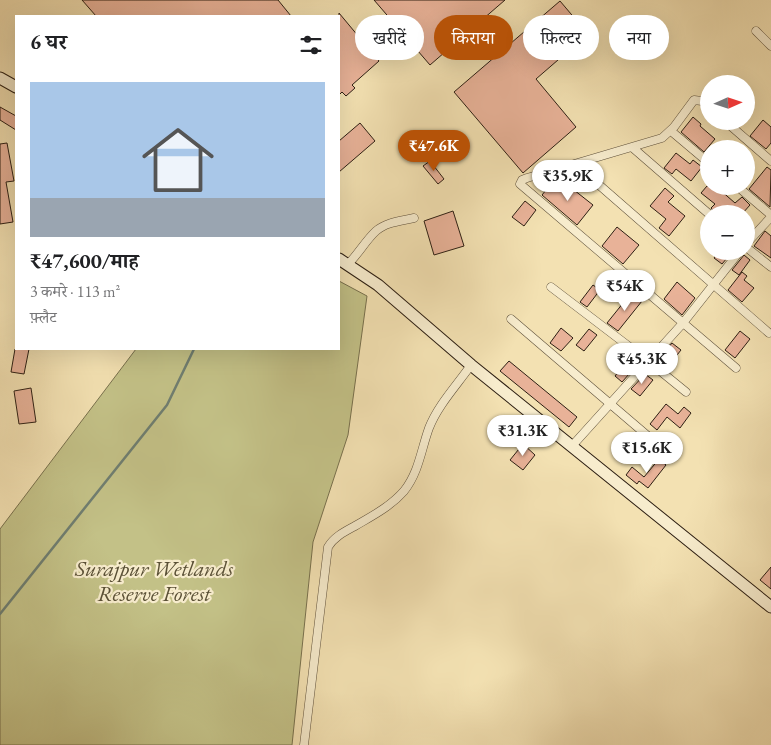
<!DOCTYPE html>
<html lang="hi">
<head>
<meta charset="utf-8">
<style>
	:root { --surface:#fff; --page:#f6f6f6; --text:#202124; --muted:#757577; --line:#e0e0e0; --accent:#b45309 }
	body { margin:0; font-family:"EB Garamond","Noto Serif Devanagari",serif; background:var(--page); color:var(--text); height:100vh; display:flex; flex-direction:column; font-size:19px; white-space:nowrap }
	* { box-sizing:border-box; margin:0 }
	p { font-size:16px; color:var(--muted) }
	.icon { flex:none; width:28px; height:28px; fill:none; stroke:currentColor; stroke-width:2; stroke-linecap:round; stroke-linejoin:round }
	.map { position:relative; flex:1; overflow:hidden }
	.side { position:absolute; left:15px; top:15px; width:325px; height:335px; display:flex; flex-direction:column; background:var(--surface); border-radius:0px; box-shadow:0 5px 20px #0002 }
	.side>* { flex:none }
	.banner { position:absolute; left:355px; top:15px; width:340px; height:45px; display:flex; gap:10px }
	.needle { width:32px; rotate:87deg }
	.tools { position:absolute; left:700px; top:75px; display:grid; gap:10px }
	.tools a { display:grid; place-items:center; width:55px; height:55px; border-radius:50%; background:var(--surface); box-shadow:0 5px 20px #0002; font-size:25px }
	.price { position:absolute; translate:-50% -42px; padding:0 11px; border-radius:18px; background:#fff; color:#222; font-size:16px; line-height:32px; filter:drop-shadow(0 1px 2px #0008) }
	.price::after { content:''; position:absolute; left:50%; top:30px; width:15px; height:11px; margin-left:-8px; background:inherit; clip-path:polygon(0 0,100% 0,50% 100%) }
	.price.selected { background:var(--accent); color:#fff }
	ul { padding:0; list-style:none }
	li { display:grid; align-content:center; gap:10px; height:265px; padding:0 15px }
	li+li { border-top:1px solid var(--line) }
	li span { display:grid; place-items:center; height:155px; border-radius:0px; color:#555 }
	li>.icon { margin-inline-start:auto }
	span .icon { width:90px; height:90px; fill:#fffc; stroke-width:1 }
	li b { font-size:21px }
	h2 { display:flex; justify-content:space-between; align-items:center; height:60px; padding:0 15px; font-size:21px }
	.pill { padding:0 18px; border-radius:22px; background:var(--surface); box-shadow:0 5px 20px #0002; font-size:18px; line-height:45px }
	.pill.selected { background:var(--accent); color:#fff }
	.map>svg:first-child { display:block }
	.green { fill:#c3c187; stroke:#78704d }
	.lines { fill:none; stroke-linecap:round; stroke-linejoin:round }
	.stream { stroke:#6f7e71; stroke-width:2.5 }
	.building { fill:#e8b298; stroke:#2d1f13 }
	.minor-casing { stroke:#5e503b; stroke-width:9 }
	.secondary-casing { stroke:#2d1f13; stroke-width:13 }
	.minor { stroke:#f7eccd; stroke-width:8 }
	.secondary { stroke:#f7eccd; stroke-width:11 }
	.labels { text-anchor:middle; stroke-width:4.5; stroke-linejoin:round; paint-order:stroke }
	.park-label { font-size:22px; font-style:italic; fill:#5a5036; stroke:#f7eccd }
</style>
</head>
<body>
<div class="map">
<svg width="771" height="745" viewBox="0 0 771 745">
	<rect width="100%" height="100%" fill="#f3e1b2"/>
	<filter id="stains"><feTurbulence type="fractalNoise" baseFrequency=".004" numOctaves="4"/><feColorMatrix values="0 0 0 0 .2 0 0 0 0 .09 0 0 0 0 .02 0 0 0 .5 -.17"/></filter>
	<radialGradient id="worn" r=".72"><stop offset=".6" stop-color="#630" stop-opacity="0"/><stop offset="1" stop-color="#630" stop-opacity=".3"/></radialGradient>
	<!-- green -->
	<path class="green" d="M339,281L367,296L348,435L313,542L292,745H0V529L136,349H339Z"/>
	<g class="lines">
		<!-- stream -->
		<path class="stream" d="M0,614L167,405L194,349"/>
	</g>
	<!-- building -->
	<path class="building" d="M82,0H278L291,16H96Z
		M374,0H505L430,65Z
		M560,1L588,34L536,79L576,127L523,173L454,92Z
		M339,13L379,61L352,85L355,88L346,96L342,92L339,95Z
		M0,107L16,116V130L0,120Z
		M693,117L701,124L700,126L715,139L704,152L681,132Z
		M763,120L771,127V143L766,149L750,136Z
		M360,123L375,141L339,172V141Z
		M7,143L14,181L6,182L13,222L0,224V144Z
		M676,153L690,164L693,160L702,167L691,181L676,169L672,174L664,168Z
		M430,161L444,179L438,184L423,166Z
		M767,167L771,170L770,207L749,189Z
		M554,180L571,193L574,190L593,205L577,225L542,195Z
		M707,186H722L719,189L735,203L742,197L750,205L742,214H716L711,208L715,204L701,193Z
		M665,188L674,196L668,202L685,216L669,236L659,228L666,219L650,206Z
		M525,201L536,210L524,226L512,217Z
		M453,211L464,246L434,255L424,221Z
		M617,227L639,245L623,264L602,246Z
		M765,231L771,236V258L754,246Z
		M719,251H733L722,264L714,258Z
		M744,255L750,260L739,275L732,270Z
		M742,272L747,276L744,280L754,288L742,302L728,290Z
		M677,282L695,298L682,315L664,299Z
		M593,285L600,290L587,307L580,302Z
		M632,292L642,301L618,331L607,323Z
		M561,328L573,338L561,351L550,343Z
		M589,329L597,335L584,351L576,345Z
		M740,331L750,339L735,358L725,350Z
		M672,343L681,350L666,369L657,361Z
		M15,349H29L24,374L11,372Z
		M630,357L638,364L622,382L615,376Z
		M509,361L577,417L569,427L500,371Z
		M645,374L653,380L640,396L631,389Z
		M31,388L36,422L19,424L14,391Z
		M666,404L678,414L684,407L691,413L680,428L667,417L657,430L650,424Z
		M523,444L535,455L523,470L510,460Z
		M659,459L666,465L648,488L639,481L637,484L626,475L632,467L644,477Z
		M771,567V589L760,580Z"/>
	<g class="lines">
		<!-- minor casing -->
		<g class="minor-casing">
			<path id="minor" d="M756,31L771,46
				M709,107L702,101L694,100L674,127L662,138L527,178L522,180L520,184L736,368
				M725,121L771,161
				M671,131L709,163
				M633,148L709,214
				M575,164L769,333
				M737,186L771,215
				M746,244L771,217
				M746,247L771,267
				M347,265C358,255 365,241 376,231C386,222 401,221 414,218
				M551,287L648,361L686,392
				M511,319L663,449
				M572,446L683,323L740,251
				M304,745L328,547C334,537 344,532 355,526C372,516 390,507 404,491C419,472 421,450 429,428C438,405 457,385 471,365"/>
		</g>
		<!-- secondary casing -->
		<g class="secondary-casing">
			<path id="secondary" d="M0,78L16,87
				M339,259L378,285L471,365L771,607"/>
		</g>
		<!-- minor -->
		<use href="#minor" class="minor"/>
		<!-- secondary -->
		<use href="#secondary" class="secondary"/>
	</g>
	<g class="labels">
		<!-- park labels -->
		<g class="park-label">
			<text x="154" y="576">Surajpur Wetlands<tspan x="154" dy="25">Reserve Forest</tspan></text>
		</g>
	</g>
	<rect width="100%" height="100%" filter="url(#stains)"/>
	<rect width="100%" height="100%" fill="url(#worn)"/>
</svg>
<div class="tools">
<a><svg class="needle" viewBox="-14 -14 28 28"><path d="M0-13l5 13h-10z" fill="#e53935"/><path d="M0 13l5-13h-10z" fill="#757577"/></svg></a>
<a>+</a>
<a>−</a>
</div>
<b class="price selected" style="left:434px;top:172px">₹47.6K</b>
<b class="price" style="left:568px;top:202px">₹35.9K</b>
<b class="price" style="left:625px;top:312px">₹54K</b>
<b class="price" style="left:642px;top:385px">₹45.3K</b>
<b class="price" style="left:523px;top:457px">₹31.3K</b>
<b class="price" style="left:647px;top:474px">₹15.6K</b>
<div class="banner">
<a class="pill">खरीदें</a>
<a class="pill selected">किराया</a>
<a class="pill">फ़िल्टर</a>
<a class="pill">नया</a>
</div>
<section class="side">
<h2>6 घर<svg class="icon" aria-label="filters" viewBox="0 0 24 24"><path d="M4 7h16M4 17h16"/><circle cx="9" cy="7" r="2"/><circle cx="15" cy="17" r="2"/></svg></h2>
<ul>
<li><span style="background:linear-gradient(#a9c7e8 75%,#9aa5b1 0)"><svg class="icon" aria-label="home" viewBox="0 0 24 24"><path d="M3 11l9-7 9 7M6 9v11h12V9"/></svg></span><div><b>₹47,600/माह</b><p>3 कमरे · 113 m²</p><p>फ़्लैट</p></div></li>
</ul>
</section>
</div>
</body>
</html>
